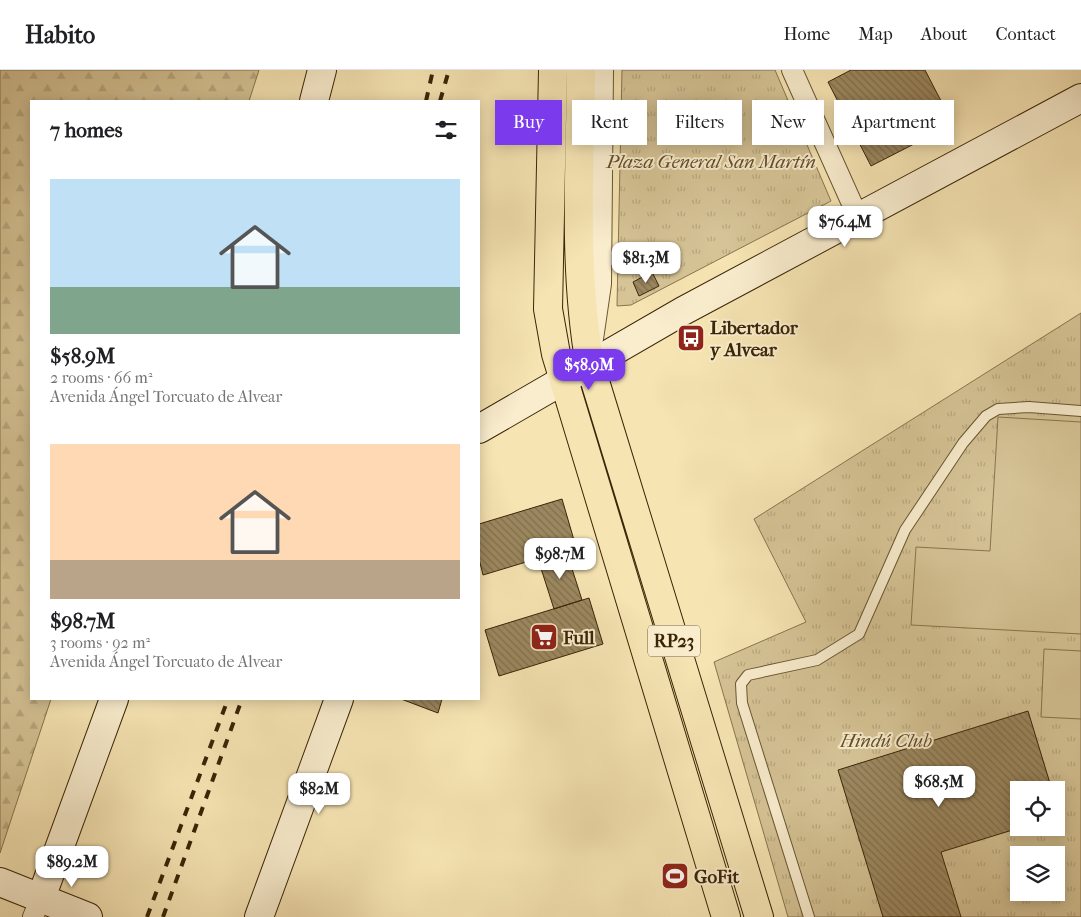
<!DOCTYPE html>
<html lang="en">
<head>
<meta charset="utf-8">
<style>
	:root { --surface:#fff; --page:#f6f6f6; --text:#202124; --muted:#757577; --line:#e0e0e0; --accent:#7c3aed }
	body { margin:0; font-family:"IM FELL French Canon",serif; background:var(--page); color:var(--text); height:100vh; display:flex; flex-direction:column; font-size:19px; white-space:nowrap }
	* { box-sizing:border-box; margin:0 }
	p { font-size:16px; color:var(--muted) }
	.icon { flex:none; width:28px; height:28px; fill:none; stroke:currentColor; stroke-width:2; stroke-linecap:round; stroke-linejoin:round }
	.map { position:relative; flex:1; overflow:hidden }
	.panel { position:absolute; left:30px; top:30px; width:450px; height:600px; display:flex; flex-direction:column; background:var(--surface); border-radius:0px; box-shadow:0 2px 12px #0003 }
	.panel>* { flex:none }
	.hud { position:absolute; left:495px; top:30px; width:475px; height:45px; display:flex; gap:10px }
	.fabs { position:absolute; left:1010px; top:711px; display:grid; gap:10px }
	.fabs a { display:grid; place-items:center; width:55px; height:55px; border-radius:0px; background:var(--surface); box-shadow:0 2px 12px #0003; font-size:25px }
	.price { position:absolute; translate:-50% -42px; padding:0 11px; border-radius:10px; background:#fff; color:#222; font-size:16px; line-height:32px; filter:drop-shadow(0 1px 2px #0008) }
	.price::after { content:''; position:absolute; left:50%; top:30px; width:15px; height:11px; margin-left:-8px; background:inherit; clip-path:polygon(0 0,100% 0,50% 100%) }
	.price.on { background:var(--accent); color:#fff }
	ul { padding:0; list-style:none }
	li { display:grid; align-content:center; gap:10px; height:265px; padding:0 20px }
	li span { display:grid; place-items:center; height:155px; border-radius:0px; color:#555 }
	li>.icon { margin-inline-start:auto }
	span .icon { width:90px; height:90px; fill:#fffc; stroke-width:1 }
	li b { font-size:21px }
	h2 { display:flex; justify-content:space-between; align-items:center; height:60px; padding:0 20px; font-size:21px }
	.tag { padding:0 18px; border-radius:0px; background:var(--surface); box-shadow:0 2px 12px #0003; font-size:18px; line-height:45px }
	.tag.on { background:var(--accent); color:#fff }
	header { display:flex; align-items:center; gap:30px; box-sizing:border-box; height:70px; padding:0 25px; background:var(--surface); border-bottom:1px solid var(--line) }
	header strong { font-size:24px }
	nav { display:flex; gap:28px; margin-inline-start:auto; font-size:18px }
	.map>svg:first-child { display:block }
	.forest { fill:url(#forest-firs); stroke:#88744e }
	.park { fill:url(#park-tufts); stroke:#88744e; fill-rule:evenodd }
	.pitch { fill:#d6c496; stroke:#88744e }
	.building { fill:url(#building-back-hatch); stroke:#3a2506 }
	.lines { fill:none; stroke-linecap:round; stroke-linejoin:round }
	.lane-casing { stroke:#695531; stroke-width:12 }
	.street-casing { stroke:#695531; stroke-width:22 }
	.secondary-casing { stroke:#3a2506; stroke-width:30 }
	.primary-casing { stroke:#3a2506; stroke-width:30 }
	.lane { stroke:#f9edce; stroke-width:10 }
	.street { stroke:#f9edce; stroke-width:20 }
	.secondary { stroke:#f9edce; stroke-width:28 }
	.primary { stroke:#f6e4b3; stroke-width:28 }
	.rail { stroke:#3a2506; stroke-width:4; stroke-dasharray:9 9; stroke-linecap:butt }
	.labels { text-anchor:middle; stroke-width:4; stroke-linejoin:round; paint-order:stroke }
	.shield { fill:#f9edce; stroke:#736142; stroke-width:1 }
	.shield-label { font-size:18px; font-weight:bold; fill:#3a2506 }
	.park-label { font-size:19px; font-style:italic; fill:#614d2a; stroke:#f9edce }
	.poi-label { font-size:19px; font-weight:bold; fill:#3a2506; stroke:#f9edce; text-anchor:start }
</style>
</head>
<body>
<header>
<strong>Habito</strong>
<nav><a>Home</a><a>Map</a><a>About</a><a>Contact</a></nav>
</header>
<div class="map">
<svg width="1081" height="847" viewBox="0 0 1081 847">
	<defs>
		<pattern id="forest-firs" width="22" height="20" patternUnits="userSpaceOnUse" patternTransform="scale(1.25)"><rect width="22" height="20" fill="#d6c496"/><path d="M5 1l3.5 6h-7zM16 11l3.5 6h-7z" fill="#b8a880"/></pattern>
		<pattern id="park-tufts" width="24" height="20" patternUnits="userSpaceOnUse" patternTransform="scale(1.25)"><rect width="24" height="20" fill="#d6c496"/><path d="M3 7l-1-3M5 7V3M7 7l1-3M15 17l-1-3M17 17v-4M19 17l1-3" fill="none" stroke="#b8a880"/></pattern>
		<pattern id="building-back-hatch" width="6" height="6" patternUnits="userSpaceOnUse" patternTransform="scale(1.25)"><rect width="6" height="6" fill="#9c8860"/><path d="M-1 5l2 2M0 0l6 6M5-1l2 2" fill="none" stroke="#806f4d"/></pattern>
	</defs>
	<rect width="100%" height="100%" fill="#f6e4b3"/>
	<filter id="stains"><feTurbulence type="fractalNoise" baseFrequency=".004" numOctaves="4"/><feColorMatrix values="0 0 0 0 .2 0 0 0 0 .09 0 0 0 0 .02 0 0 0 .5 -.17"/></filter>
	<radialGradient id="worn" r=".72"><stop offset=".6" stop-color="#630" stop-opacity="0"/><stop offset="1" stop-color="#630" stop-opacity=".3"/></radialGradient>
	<!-- forest -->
	<path class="forest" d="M0,0H259L249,31H31V629H51L0,783Z"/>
	<!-- park -->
	<path class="park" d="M622,0H775L831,131L631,235L617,236Z
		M1081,243V847H788L714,592L806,552L754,449ZM1019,720H1056V758H1019ZM1019,785H1056V822H1019Z"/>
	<!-- pitch -->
	<path class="pitch" d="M998,347L1081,352V564L911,555L916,477L990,481Z
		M1044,579L1081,581V649L1041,647Z"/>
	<!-- building -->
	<path class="building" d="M851,0H925L953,54L871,96L828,12Z
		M652,202L659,216L639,226L633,212Z
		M562,429L576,477L483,505L479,489V454Z
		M566,480L582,530L554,539L538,489Z
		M589,528L603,574L499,606L485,560Z
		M401,629H442L438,643Z
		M1028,641L1052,720H1019V758L941,782L961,847H883L838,700Z"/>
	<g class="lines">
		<!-- lane casing -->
		<g class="lane-casing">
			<path id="lane" d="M809,847L742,633L741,614L748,605L817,590L859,564L905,460L963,373L986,346L998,339L1029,337L1081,341"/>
		</g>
		<!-- street casing -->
		<g class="street-casing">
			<path id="street" d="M792,0L858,147
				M593,269L601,214L603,0
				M33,847L41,828"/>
		</g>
		<!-- secondary casing -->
		<g class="secondary-casing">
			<path id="secondary" d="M314,31L322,0
				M479,359L683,241L1081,28
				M0,812L88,847
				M41,828L114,629
				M259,847L339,629"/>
		</g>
		<!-- primary casing -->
		<g class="primary-casing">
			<path id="primary" d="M553,0L548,239L556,284L726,847
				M581,0C580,98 573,198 590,295L759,847"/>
		</g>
		<!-- lane -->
		<use href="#lane" class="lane"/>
		<!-- street -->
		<use href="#street" class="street"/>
		<!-- secondary -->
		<use href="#secondary" class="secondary"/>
		<!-- primary -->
		<use href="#primary" class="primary"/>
		<!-- rail -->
		<path class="rail" d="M426,31L433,0
			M440,31L449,0
			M147,847L228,629
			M163,847L242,629"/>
	</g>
	<!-- icons -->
	<defs>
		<g id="bus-square" transform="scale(1.4375)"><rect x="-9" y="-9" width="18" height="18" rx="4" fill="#8f2418" stroke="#f9edce"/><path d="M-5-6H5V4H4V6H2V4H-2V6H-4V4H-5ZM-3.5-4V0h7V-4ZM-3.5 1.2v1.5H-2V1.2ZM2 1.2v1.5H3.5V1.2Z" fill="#fff"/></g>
		<g id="supermarket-square" transform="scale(1.4375)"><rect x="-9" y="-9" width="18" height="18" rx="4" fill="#8f2418" stroke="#f9edce"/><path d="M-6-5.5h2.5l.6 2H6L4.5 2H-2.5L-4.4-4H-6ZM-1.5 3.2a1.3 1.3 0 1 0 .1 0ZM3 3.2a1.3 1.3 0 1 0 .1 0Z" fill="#fff"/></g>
		<g id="stadium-square" transform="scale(1.4375)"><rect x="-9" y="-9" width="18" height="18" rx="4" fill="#8f2418" stroke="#f9edce"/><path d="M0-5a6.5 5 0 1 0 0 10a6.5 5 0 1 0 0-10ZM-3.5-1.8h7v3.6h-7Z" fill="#fff"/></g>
	</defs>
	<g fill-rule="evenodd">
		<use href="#bus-square" x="691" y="268"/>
		<use href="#supermarket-square" x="544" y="567"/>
		<use href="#stadium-square" x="675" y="806"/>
	</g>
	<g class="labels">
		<!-- shield labels -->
		<rect class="shield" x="648" y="555.5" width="52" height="31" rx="4"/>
		<g class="shield-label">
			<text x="674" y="577">RP23</text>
		</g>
		<!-- park labels -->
		<g class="park-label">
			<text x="711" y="98">Plaza General San Martín</text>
			<text x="886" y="677">Hindú Club</text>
		</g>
		<!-- poi labels -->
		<g class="poi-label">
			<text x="710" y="264">Libertador<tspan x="710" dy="22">y Alvear</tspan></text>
			<text x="563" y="574">Full</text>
			<text x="694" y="813">GoFit</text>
		</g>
	</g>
	<rect width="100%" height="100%" filter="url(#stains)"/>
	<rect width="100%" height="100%" fill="url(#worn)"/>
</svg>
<div class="fabs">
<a><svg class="icon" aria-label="locate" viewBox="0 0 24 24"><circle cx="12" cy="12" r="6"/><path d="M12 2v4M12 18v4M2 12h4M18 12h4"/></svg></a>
<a><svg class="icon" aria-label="layers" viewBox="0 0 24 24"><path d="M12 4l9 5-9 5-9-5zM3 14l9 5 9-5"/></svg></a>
</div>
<b class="price" style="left:845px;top:178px">$76.4M</b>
<b class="price" style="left:646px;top:214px">$81.3M</b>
<b class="price on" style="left:589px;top:321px">$58.9M</b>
<b class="price" style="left:560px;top:510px">$98.7M</b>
<b class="price" style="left:939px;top:738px">$68.5M</b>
<b class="price" style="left:319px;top:745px">$82M</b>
<b class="price" style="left:72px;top:818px">$89.2M</b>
<div class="hud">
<a class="tag on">Buy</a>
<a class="tag">Rent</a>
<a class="tag">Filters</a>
<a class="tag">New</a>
<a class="tag">Apartment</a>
</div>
<section class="panel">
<h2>7 homes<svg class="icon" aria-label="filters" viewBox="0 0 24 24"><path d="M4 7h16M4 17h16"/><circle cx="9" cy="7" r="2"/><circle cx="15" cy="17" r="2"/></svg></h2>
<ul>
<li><span style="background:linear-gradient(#bfe0f5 70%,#7fa58c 0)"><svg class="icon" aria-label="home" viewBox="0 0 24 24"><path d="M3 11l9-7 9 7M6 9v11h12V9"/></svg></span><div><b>$58.9M</b><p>2 rooms · 66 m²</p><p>Avenida Ángel Torcuato de Alvear</p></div></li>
<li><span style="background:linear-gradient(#ffd9b3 75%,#b9a48a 0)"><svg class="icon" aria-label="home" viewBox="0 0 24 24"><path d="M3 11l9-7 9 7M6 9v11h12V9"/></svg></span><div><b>$98.7M</b><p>3 rooms · 92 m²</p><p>Avenida Ángel Torcuato de Alvear</p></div></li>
</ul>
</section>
</div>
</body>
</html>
